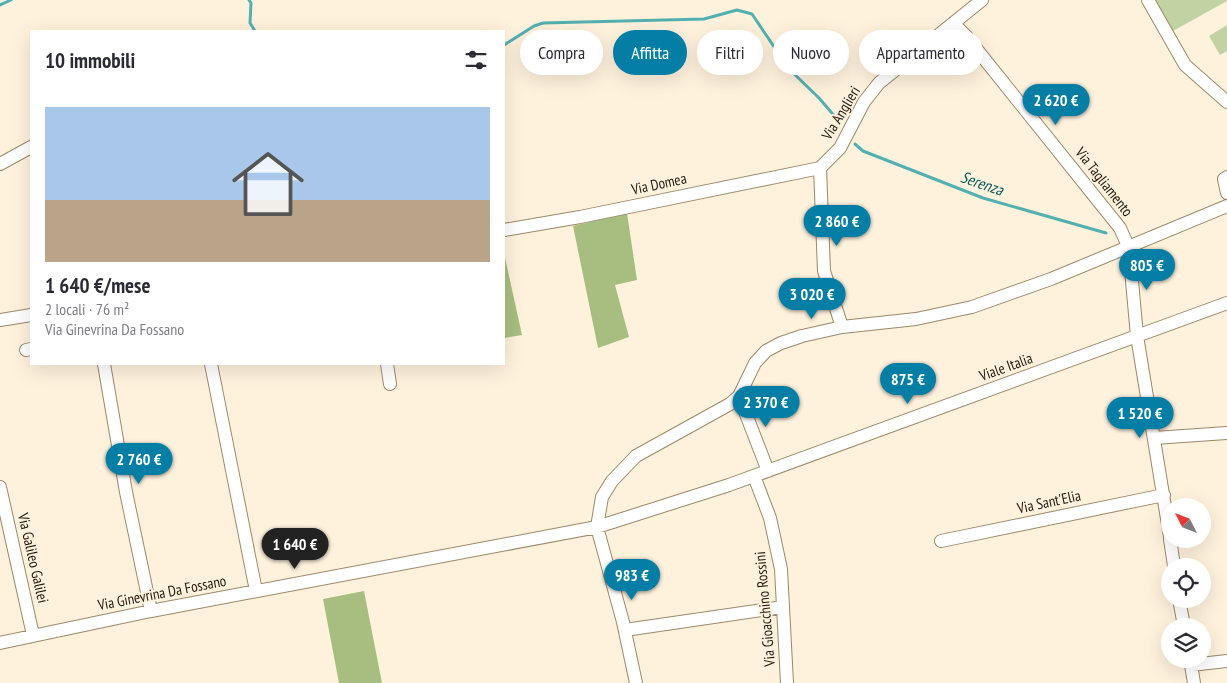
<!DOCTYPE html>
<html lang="it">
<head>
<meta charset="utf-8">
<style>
	:root { --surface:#fff; --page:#f7f7f7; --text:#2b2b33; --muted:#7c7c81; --accent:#057ea5 }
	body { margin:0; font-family:"PT Sans Narrow",sans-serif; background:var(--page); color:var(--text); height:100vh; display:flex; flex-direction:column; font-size:19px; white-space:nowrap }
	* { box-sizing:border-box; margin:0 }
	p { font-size:16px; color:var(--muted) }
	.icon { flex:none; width:28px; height:28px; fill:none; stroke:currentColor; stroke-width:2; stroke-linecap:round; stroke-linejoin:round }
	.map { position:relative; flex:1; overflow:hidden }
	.drawer { position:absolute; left:30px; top:30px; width:475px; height:335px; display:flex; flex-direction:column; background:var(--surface); border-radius:0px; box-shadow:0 5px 20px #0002 }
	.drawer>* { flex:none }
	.banner { position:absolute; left:520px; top:30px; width:475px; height:45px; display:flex; gap:10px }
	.needle { width:32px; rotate:312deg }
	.fabs { position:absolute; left:1161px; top:498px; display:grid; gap:10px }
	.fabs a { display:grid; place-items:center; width:50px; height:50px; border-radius:50%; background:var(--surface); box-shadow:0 5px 20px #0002; font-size:25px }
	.price { position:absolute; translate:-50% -42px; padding:0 11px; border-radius:18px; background:var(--accent); color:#fff; font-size:16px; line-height:32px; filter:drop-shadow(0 1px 2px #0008) }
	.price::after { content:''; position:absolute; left:50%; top:30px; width:15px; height:11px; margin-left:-8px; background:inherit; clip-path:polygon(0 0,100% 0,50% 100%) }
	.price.active { background:#222; color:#fff }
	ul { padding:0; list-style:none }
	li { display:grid; align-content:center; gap:10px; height:265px; padding:0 15px }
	li span { display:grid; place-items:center; height:155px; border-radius:0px; color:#555 }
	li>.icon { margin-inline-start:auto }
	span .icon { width:90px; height:90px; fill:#fffc; stroke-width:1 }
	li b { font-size:21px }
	h2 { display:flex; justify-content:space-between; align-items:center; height:60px; padding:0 15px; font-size:21px }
	.tag { padding:0 18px; border-radius:22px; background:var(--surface); box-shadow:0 5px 20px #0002; font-size:18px; line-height:45px }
	.tag.active { background:var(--accent); color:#fff }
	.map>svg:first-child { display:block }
	.green { fill:#c1d3a2 }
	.forest { fill:#a7be80 }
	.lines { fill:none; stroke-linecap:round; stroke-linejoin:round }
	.stream { stroke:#53b0b1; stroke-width:3 }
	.minor-casing { stroke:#9b8869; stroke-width:14 }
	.minor { stroke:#fff; stroke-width:12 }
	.labels { text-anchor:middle; stroke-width:4; stroke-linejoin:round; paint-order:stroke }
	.street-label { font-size:15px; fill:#1f180c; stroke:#fef2dd }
	.water-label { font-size:16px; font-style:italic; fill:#055a5b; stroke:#fef2dd }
</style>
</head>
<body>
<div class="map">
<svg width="1227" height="683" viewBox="0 0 1227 683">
	<rect width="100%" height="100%" fill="#fef2dd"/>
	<!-- green -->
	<path class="green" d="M1155,0H1226L1227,1L1173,31Z
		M1227,25V51L1220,55L1209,36Z"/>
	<!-- forest -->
	<path class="forest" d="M627,213L637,280L615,285L629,337L598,348L573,226Z
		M504,253L522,335L504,338Z
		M364,591L382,683H339L323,599Z"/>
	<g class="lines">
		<!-- stream -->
		<path class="stream" d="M249,0L251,3L250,23L255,31
			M0,5L11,0
			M504,45L534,26L543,23L704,19L737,10L752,14L789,69L819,98L837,119
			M855,144L863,151L983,198L1106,233"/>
		<!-- minor casing -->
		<g class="minor-casing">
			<path id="minor" d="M1148,0L1185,65L1227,102
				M954,24L966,36L1120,228L1129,248L1137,336L1170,537
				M0,164L31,147
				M820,168L824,271L842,327
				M1227,177L1224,179L1227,193
				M504,230L580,217L820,168L840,148L864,102L879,83L982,0
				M0,320L31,315
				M26,350L31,349
				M104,364L126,492L151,611
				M211,364L256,591
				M387,364L390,384
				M739,396L768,471
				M1154,438L1227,433
				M754,476L770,518L781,569L787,683
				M0,487L33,635
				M1170,539L1174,566
				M941,541L1164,495
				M1179,599L1184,626
				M625,630L783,607
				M0,643L151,611L597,527L729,485L1227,303
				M1190,659L1194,683
				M1191,665L1227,661
				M636,683L623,622L597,527L602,497L612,481L636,456L730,404L739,396L755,363L766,351L781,343L802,336L842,327L916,319L972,307L1051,279L1227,206"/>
		</g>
		<!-- minor -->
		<use href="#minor" class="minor"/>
	</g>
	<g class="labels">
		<!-- street labels -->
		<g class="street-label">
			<text transform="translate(841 113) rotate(-59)" y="5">Via Anglieri</text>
			<text transform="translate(1104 182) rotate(52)" y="5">Via Tagliamento</text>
			<text transform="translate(659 184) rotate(-12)" y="5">Via Domea</text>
			<text transform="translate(1006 367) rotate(-20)" y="5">Viale Italia</text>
			<text transform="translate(1049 502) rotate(-12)" y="5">Via Sant'Elia</text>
			<text transform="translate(33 558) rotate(77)" y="5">Via Galileo Galilei</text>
			<text transform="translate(162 593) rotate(-11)" y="5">Via Ginevrina Da Fossano</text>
			<text transform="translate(765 609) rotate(-95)" y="5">Via Gioacchino Rossini</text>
		</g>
		<!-- water labels -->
		<g class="water-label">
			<text transform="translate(982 183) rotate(19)" y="6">Serenza</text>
		</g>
	</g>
</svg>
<div class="fabs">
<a><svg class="needle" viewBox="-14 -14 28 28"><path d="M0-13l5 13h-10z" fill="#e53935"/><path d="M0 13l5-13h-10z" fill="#7c7c81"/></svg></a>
<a><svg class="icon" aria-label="locate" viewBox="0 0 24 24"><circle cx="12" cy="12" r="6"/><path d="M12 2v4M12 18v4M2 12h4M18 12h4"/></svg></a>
<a><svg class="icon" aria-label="layers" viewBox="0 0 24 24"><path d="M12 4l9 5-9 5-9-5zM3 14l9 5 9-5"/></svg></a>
</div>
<b class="price" style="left:1056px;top:126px">2 620 €</b>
<b class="price" style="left:837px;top:247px">2 860 €</b>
<b class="price" style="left:1147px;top:291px">805 €</b>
<b class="price" style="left:812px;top:320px">3 020 €</b>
<b class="price" style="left:908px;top:405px">875 €</b>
<b class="price" style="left:766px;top:428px">2 370 €</b>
<b class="price" style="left:1140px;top:439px">1 520 €</b>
<b class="price" style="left:139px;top:485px">2 760 €</b>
<b class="price active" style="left:295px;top:570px">1 640 €</b>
<b class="price" style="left:632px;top:601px">983 €</b>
<div class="banner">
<a class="tag">Compra</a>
<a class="tag active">Affitta</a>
<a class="tag">Filtri</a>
<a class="tag">Nuovo</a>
<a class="tag">Appartamento</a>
</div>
<section class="drawer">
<h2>10 immobili<svg class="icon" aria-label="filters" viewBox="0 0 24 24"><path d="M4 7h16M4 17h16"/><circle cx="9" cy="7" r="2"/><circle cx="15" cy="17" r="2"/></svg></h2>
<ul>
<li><span style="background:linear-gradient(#a9c7e8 60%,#b9a48a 0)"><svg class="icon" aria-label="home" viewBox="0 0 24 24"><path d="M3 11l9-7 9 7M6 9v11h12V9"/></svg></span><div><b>1 640 €/mese</b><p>2 locali · 76 m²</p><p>Via Ginevrina Da Fossano</p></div></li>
</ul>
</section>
</div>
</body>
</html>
